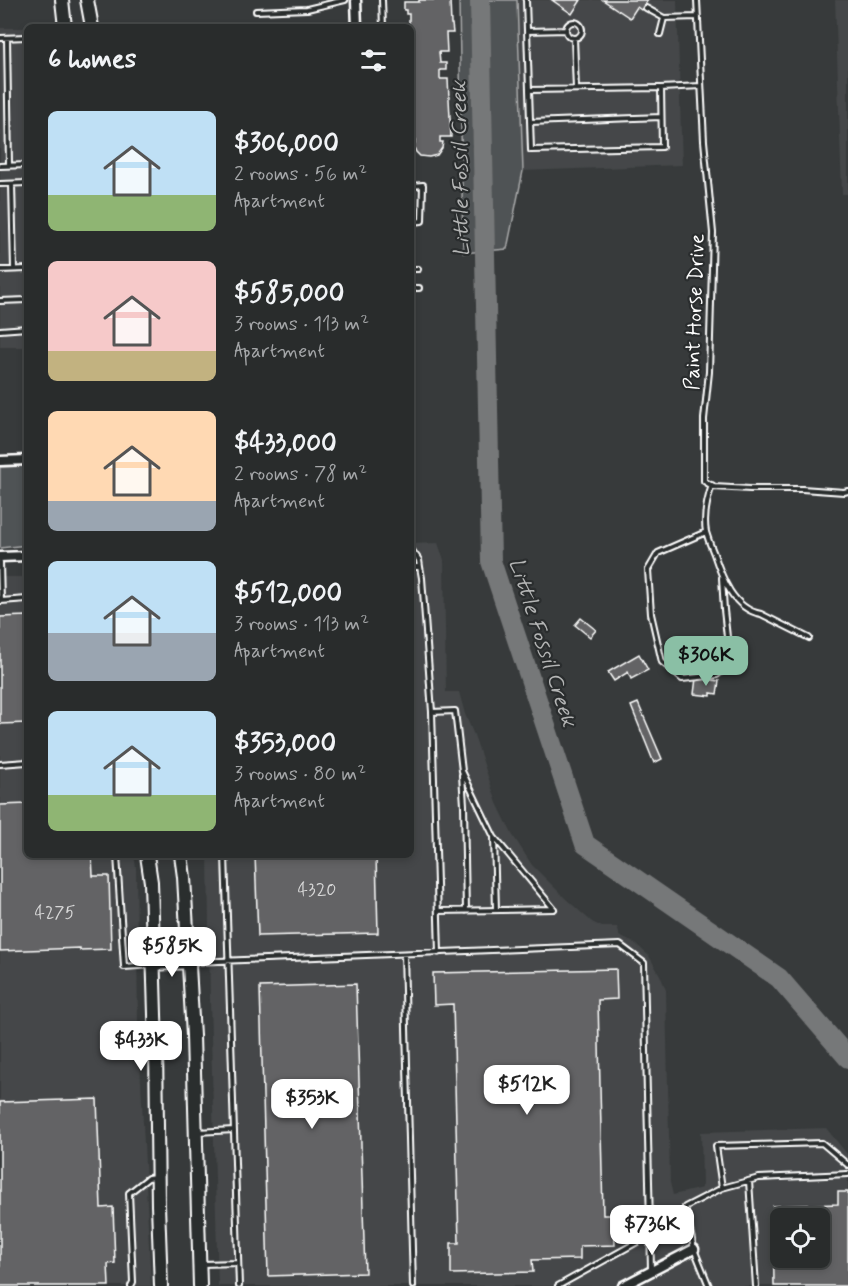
<!DOCTYPE html>
<html lang="en">
<head>
<meta charset="utf-8">
<style>
	:root { --surface:#292c2c; --page:#353838; --text:#f1f3f6; --muted:#a5a7a9; --line:#454848; --accent:#8abfa5 }
	body { margin:0; font-family:Mynerve,sans-serif; background:var(--page); color:var(--text); height:100vh; display:flex; flex-direction:column; font-size:22px; white-space:nowrap }
	* { box-sizing:border-box; margin:0 }
	p { font-size:20px; color:var(--muted) }
	.icon { flex:none; width:33px; height:33px; fill:none; stroke:currentColor; stroke-width:2; stroke-linecap:round; stroke-linejoin:round }
	.map { position:relative; flex:1; overflow:hidden }
	.sheet { position:absolute; left:24px; top:24px; width:390px; height:834px; display:flex; flex-direction:column; background:var(--surface); border-radius:9px; box-shadow:0 3px 9px #0003,0 0 0 2px var(--line) }
	.sheet>* { flex:none }
	.tools { position:absolute; left:770px; top:1208px; display:grid; gap:12px }
	.tools a { display:grid; place-items:center; width:60px; height:60px; border-radius:9px; background:var(--surface); box-shadow:0 3px 9px #0003,0 0 0 2px var(--line); font-size:30px }
	.price { position:absolute; translate:-50% -51px; padding:0 14px; border-radius:12px; background:#fff; color:#222; font-size:20px; line-height:39px; filter:drop-shadow(0 2px 3px #0008) }
	.price::after { content:''; position:absolute; left:50%; top:36px; width:18px; height:14px; margin-left:-9px; background:inherit; clip-path:polygon(0 0,100% 0,50% 100%) }
	.price.selected { background:var(--accent); color:#111 }
	ul { padding:0; list-style:none }
	li { display:flex; align-items:center; gap:18px; height:150px; padding:0 24px }
	li span { display:grid; place-items:center; flex:none; width:168px; height:120px; border-radius:9px; color:#555 }
	li>.icon { margin-inline-start:auto }
	span .icon { width:72px; height:72px; fill:#fffc; stroke-width:1 }
	li b { font-size:26px }
	h2 { display:flex; justify-content:space-between; align-items:center; height:72px; padding:0 24px; font-size:26px }
	.map>svg:first-child { display:block }
	.built { fill:#444748; fill-rule:evenodd }
	.green { fill:#505354; stroke:#a8a9aa; stroke-width:1.5 }
	.lines { fill:none; stroke-linecap:round; stroke-linejoin:round }
	.river { stroke:#767879; stroke-width:20 }
	.building { fill:#636465; stroke:#fff; stroke-width:1.5; fill-rule:evenodd }
	.lane-casing { stroke:#fff; stroke-width:8 }
	.street-casing { stroke:#fff; stroke-width:13 }
	.secondary-casing { stroke:#fff; stroke-width:16 }
	.lane { stroke:#2a2d2e; stroke-width:4 }
	.street { stroke:#2a2d2e; stroke-width:8 }
	.secondary { stroke:#2a2d2e; stroke-width:12 }
	.labels { text-anchor:middle; stroke-width:4.5; stroke-linejoin:round; paint-order:stroke }
	.number-label { font-size:18px; fill:#d8d8d8 }
	.street-label { font-size:21px; fill:#fff; stroke:#2a2d2e }
	.water-label { font-size:22px; font-style:italic; fill:#b4b5b5; stroke:#2a2d2e }
</style>
</head>
<body>
<div class="map">
<svg width="848" height="1286" viewBox="0 0 848 1286">
	<rect width="100%" height="100%" fill="#373a3b"/>
	<filter id="ink" filterUnits="userSpaceOnUse"><feTurbulence type="fractalNoise" baseFrequency=".0167" numOctaves="2"/><feDisplacementMap in="SourceGraphic" scale="12" xChannelSelector="R" yChannelSelector="G"/><feConvolveMatrix kernelMatrix="1 2 1 2 8 2 1 2 1" color-interpolation-filters="sRGB"/></filter>
	<g filter="url(#ink)">
		<!-- built -->
		<path class="built" d="M517,0H677L682,165L523,171Z
			M835,0H848V194H842Z
			M0,28H27V347H0Z
			M438,543L444,560L446,692H459L465,714L474,735L497,803L512,834L532,865L566,899L592,922L602,927H617L619,933V936L636,944L649,956L660,975L666,990L670,1182L673,1195L702,1188L701,1132L826,1128L848,1155V1286H218L210,1002L208,855H411V544ZM780,1218H819V1257H780Z
			M0,577H27V855H134L136,867L138,1020L151,1286H0Z"/>
		<!-- green -->
		<path class="green" d="M459,0H517L523,171L507,249L463,253Z
			M27,466V545L0,548V467Z"/>
		<g class="lines">
			<!-- river -->
			<path class="river" d="M480,0L491,561L585,844L779,978L848,1058"/>
		</g>
		<!-- building -->
		<path class="building" d="M419,0H450L451,24H452L453,33H446L447,52H439L440,63H446V70H440V79H448L451,137H440V142H443L442,148L437,155L429,157L420,156L416,152L412,143H415V138H411V27H407V26L409,25V14H406V10H404V2H419Z
			M552,0H581L572,14Z
			M603,0H648L641,10L637,7L630,18Z
			M27,616V723L0,724V617Z
			M581,618L596,630L590,637L575,625Z
			M639,654L648,670L631,679L628,672L614,681L608,672Z
			M696,678L719,681L717,694L711,693V696L694,694Z
			M638,703L662,759L654,763L631,706Z
			M27,804V855H92L93,876H109L111,949L80,950V948L0,951V805Z
			M255,855H376L378,933L258,936Z
			M616,969L617,999L598,1000L603,1215H614L615,1245L580,1246V1259L532,1260L533,1272L451,1274V1243H459L453,1004L434,1005L433,973Z
			M356,984L365,1273L268,1276L260,987Z
			M97,1099L101,1208L113,1207L115,1263L108,1264L109,1286H0V1102Z
			M838,1192H848V1286H774L773,1206L838,1204ZM780,1218H819V1257H780Z"/>
		<g class="lines">
			<!-- lane casing -->
			<g class="lane-casing">
				<path id="lane" d="M382,0L383,27
					M526,0L531,150L662,147L661,88L701,86
					M697,0L704,141L713,233L709,372L704,419V481L714,487L750,489H802L844,492L848,491
					M646,8L664,18
					M256,11L307,9L345,0
					M566 30a8 8 0 1 1 16 0a8 8 0 1 1-16 0Z
					M527,31L566,30
					M660,34L664,18L697,17
					M0,38L27,37
					M7,38L9,165
					M574,38L576,89
					M529,90L660,88
					M530,122L661,117
					M0,166L27,165
					M0,184L27,183
					M12,184L14,269
					M411,186L423,185L422,221L411,222
					M411,269H418
					M0,270L27,269
					M411,288H419
					M0,301L27,300
					M0,330L27,328
					M712,485C707,500 703,516 706,532C708,539 711,547 714,554C722,578 733,609 761,614L809,638
					M706,532L658,553L648,570L651,614L662,662L682,679L717,675L730,664L724,610L722,578
					M411,549L419,560L420,567
					M0,562L1,601L27,599
					M411,567H420L422,578L432,712L439,953
					M432,712L455,711L462,771L494,837L554,909L438,911
					M0,764L27,762
					M462,775L464,805L466,911
					M494,837L496,910
					M117,855L124,967L152,965
					M225,855L239,1286
					M404,954L413,1286
					M193,962L620,945L644,963L651,1269
					M197,1132L234,1130
					M749,1181L756,1286
					M722,1188L759,1178L848,1174
					M201,1264L238,1263
					M131,1286L133,1282L129,1193L148,1178L155,1177
					M558,1286L650,1235
					M709,1286L694,1249L685,1207L722,1188L716,1146L822,1143L848,1165"/>
			</g>
			<!-- street casing -->
			<g class="street-casing">
				<path id="street" d="M356,0L357,27
					M0,461L27,460
					M0,557L27,556
					M623,1286L694,1249"/>
			</g>
			<!-- secondary casing -->
			<g class="secondary-casing">
				<path id="secondary" d="M62,0L65,27
					M87,0L92,27
					M147,855L151,882L156,1047L158,1205L161,1286
					M181,855L184,877L193,1036L200,1286
					M153,964L189,962"/>
			</g>
			<!-- lane -->
			<use href="#lane" class="lane"/>
			<!-- street -->
			<use href="#street" class="street"/>
			<!-- secondary -->
			<use href="#secondary" class="secondary"/>
		</g>
	</g>
	<g class="labels">
		<!-- number labels -->
		<g class="number-label">
			<text x="317" y="895">4320</text>
			<text x="55" y="918">4275</text>
		</g>
		<!-- street labels -->
		<g class="street-label">
			<text transform="translate(694 312) rotate(-88)" y="7">Paint Horse Drive</text>
		</g>
		<!-- water labels -->
		<g class="water-label">
			<text transform="translate(459 169) rotate(-91)" y="8">Little Fossil Creek</text>
			<text transform="translate(544 642) rotate(72)" y="8">Little Fossil Creek</text>
		</g>
	</g>
</svg>
<div class="tools">
<a><svg class="icon" aria-label="locate" viewBox="0 0 24 24"><circle cx="12" cy="12" r="6"/><path d="M12 2v4M12 18v4M2 12h4M18 12h4"/></svg></a>
</div>
<b class="price selected" style="left:706px;top:687px">$306K</b>
<b class="price" style="left:172px;top:978px">$585K</b>
<b class="price" style="left:141px;top:1072px">$433K</b>
<b class="price" style="left:527px;top:1116px">$512K</b>
<b class="price" style="left:312px;top:1130px">$353K</b>
<b class="price" style="left:652px;top:1256px">$736K</b>
<section class="sheet">
<h2>6 homes<svg class="icon" aria-label="filters" viewBox="0 0 24 24"><path d="M4 7h16M4 17h16"/><circle cx="9" cy="7" r="2"/><circle cx="15" cy="17" r="2"/></svg></h2>
<ul>
<li><span style="background:linear-gradient(#bfe0f5 70%,#8fb573 0)"><svg class="icon" aria-label="home" viewBox="0 0 24 24"><path d="M3 11l9-7 9 7M6 9v11h12V9"/></svg></span><div><b>$306,000</b><p>2 rooms · 56 m²</p><p>Apartment</p></div></li>
<li><span style="background:linear-gradient(#f6c9c9 75%,#c2b280 0)"><svg class="icon" aria-label="home" viewBox="0 0 24 24"><path d="M3 11l9-7 9 7M6 9v11h12V9"/></svg></span><div><b>$585,000</b><p>3 rooms · 113 m²</p><p>Apartment</p></div></li>
<li><span style="background:linear-gradient(#ffd9b3 75%,#9aa5b1 0)"><svg class="icon" aria-label="home" viewBox="0 0 24 24"><path d="M3 11l9-7 9 7M6 9v11h12V9"/></svg></span><div><b>$433,000</b><p>2 rooms · 78 m²</p><p>Apartment</p></div></li>
<li><span style="background:linear-gradient(#bfe0f5 60%,#9aa5b1 0)"><svg class="icon" aria-label="home" viewBox="0 0 24 24"><path d="M3 11l9-7 9 7M6 9v11h12V9"/></svg></span><div><b>$512,000</b><p>3 rooms · 113 m²</p><p>Apartment</p></div></li>
<li><span style="background:linear-gradient(#bfe0f5 70%,#8fb573 0)"><svg class="icon" aria-label="home" viewBox="0 0 24 24"><path d="M3 11l9-7 9 7M6 9v11h12V9"/></svg></span><div><b>$353,000</b><p>3 rooms · 80 m²</p><p>Apartment</p></div></li>
</ul>
</section>
</div>
</body>
</html>
